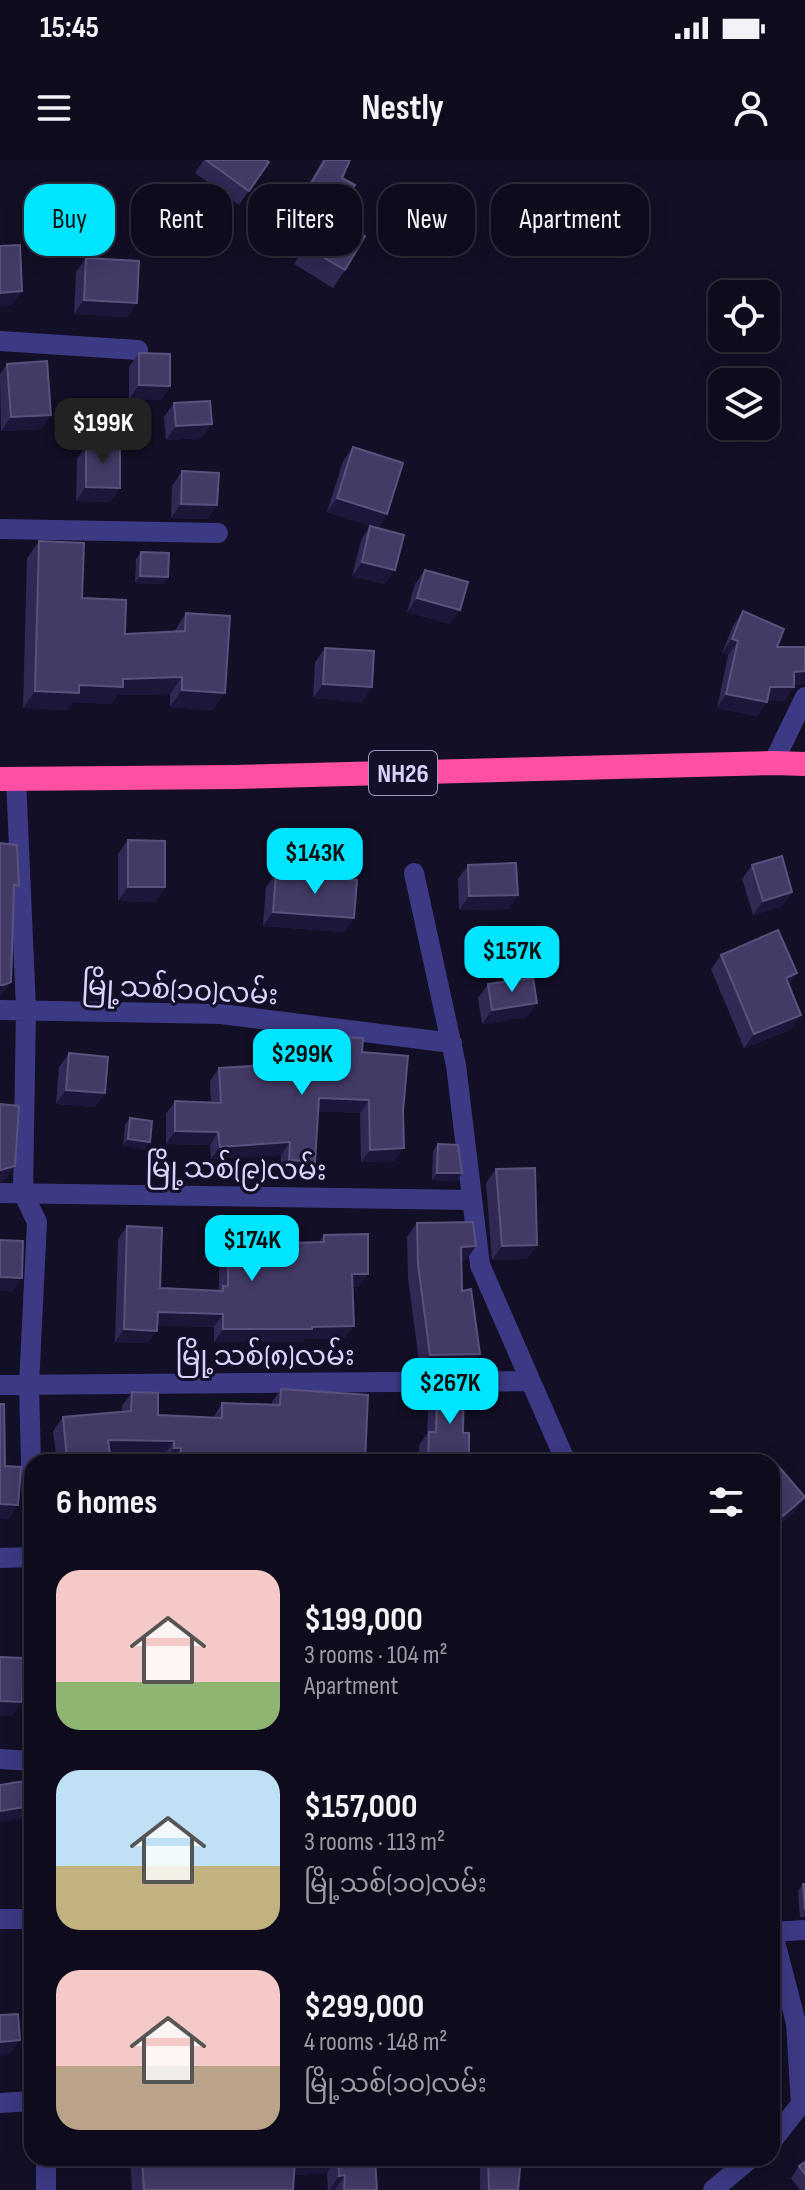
<!DOCTYPE html>
<html lang="en">
<head>
<meta charset="utf-8">
<style>
	:root { --surface:#0e0b1c; --page:#171425; --text:#f1f3f6; --muted:#9b9ba3; --line:#2e2b3b; --accent:#00e5ff }
	body { margin:0; font-family:"Sofia Sans Condensed","Noto Sans Myanmar",sans-serif; background:var(--page); color:var(--text); height:100vh; display:flex; flex-direction:column; font-size:30px; white-space:nowrap }
	* { box-sizing:border-box; margin:0 }
	p { font-size:26px; color:var(--muted) }
	.icon { flex:none; width:44px; height:44px; fill:none; stroke:currentColor; stroke-width:2; stroke-linecap:round; stroke-linejoin:round }
	.map { position:relative; flex:1; overflow:hidden }
	.sheet { position:absolute; left:24px; top:1294px; width:756px; height:712px; display:flex; flex-direction:column; background:var(--surface); border-radius:24px; box-shadow:0 4px 20px #0003,0 0 0 2px var(--line) }
	.sheet>* { flex:none }
	.top-card { position:absolute; left:24px; top:24px; width:758px; height:72px; display:flex; gap:16px }
	.tools { position:absolute; left:708px; top:120px; display:grid; gap:16px }
	.tools a { display:grid; place-items:center; width:72px; height:72px; border-radius:16px; background:var(--surface); box-shadow:0 4px 20px #0003,0 0 0 2px var(--line); font-size:40px }
	.price { position:absolute; translate:-50% -68px; padding:0 18px; border-radius:16px; background:var(--accent); color:#111; font-size:26px; line-height:52px; filter:drop-shadow(0 2px 4px #0008) }
	.price::after { content:''; position:absolute; left:50%; top:48px; width:24px; height:18px; margin-left:-12px; background:inherit; clip-path:polygon(0 0,100% 0,50% 100%) }
	.price.current { background:#222; color:#fff }
	ul { padding:0; list-style:none }
	li { display:flex; align-items:center; gap:24px; height:200px; padding:0 32px }
	li span { display:grid; place-items:center; flex:none; width:224px; height:160px; border-radius:24px; color:#555 }
	li>.icon { margin-inline-start:auto }
	span .icon { width:96px; height:96px; fill:#fffc; stroke-width:1 }
	li b { font-size:34px }
	h2 { display:flex; justify-content:space-between; align-items:center; height:96px; padding:0 32px; font-size:34px }
	.tag { padding:0 28px; border-radius:24px; background:var(--surface); box-shadow:0 4px 20px #0003,0 0 0 2px var(--line); font-size:28px; line-height:72px }
	.tag.current { background:var(--accent); color:#111 }
	.status { display:flex; justify-content:space-between; align-items:center; height:56px; padding:0 40px; background:var(--surface); direction:ltr }
	.status svg { height:22px; fill:currentColor }
	header { display:flex; justify-content:space-between; align-items:center; height:104px; padding:0 32px; background:var(--surface); font-size:36px; font-weight:700 }
	.map>svg:first-child { display:block }
	.lines { fill:none; stroke-linecap:round; stroke-linejoin:round }
	.minor { stroke:#3d3a85; stroke-width:20 }
	.highway { stroke:#ff4fa3; stroke-width:24 }
	.wall { fill:#312854 }
	.shaded-wall { fill:#1d163a }
	.building { fill:#433a66; stroke:#5a527e; stroke-width:2 }
	.labels { text-anchor:middle; stroke-width:6; stroke-linejoin:round; paint-order:stroke }
	.shield { fill:#130f26; stroke:#9e99be; stroke-width:2 }
	.shield-label { font-size:26px; font-weight:bold; fill:#d9d4ff }
	.street-label { font-size:28px; fill:#d9d4ff; stroke:#130f26 }
</style>
</head>
<body>
<div class="status"><b>15:45</b><svg viewBox="0 0 49 12"><path d="M0 12V9h3v3zM5 12V6h3v6zM10 12V3h3v9zM15 12V0h3v12zM26 1h20v11H26zM47 4h2v5h-2z"/></svg></div>
<header><svg class="icon" aria-label="menu" viewBox="0 0 24 24"><path d="M4 6h16M4 12h16M4 18h16"/></svg>Nestly<svg class="icon" aria-label="person" viewBox="0 0 24 24"><circle cx="12" cy="8" r="4"/><path d="M4 21q1-7 8-7t8 7"/></svg></header>
<div class="map">
<svg width="805" height="2030" viewBox="0 0 805 2030">
	<rect width="100%" height="100%" fill="#130f26"/>
	<g class="lines">
		<!-- minor -->
		<path class="minor" d="M0,181L138,190
			M0,369L218,373
			M773,603L805,537
			M16,618L26,849L23,1033L37,1062L29,1225L32,1343
			M414,713L456,905L480,1105L566,1302
			M0,850L221,854L452,883
			M0,1033L472,1040
			M0,1225L530,1221
			M0,1398L32,1397
			M0,1599L32,1601
			M0,1759H32
			M772,1770L796,1863L801,1944L772,1981
			M772,1772L805,1770
			M0,1943L32,1941
			M46,1998V2030
			M713,2030L751,1998"/>
		<!-- highway -->
		<path class="highway" d="M0,619L233,617L773,603L805,604"/>
	</g>
	<!-- wall -->
	<path class="wall" d="M204,0H266L269,2L239,45L195,13Z
		M321,0H350L342,18L335,59L345,110L333,128L294,104L309,78L285,64L322,1Z
		M86,98L137,143L127,157L74,154L76,112Z
		M139,193L170,226L161,240H129V207Z
		M7,204L51,255L41,269L1,271L0,214Z
		M174,243L202,278L166,280L164,257Z
		M86,285L120,328L110,342L76,341L77,299Z
		M353,287L387,354L378,368L327,352L343,301Z
		M182,311L217,345L207,359L171,358L172,326Z
		M370,366L385,424L352,416L361,380Z
		M39,381L82,438L125,474L174,472L186,453L213,550L170,547V534L117,535L111,544L73,542L67,550L23,548L27,398Z
		M141,392L168,417L163,424L135,423L136,399Z
		M425,410L450,464L407,452L415,424Z
		M743,451L777,487L805,524L794,525L785,541H767L757,556L717,548L728,495L722,493L733,466Z
		M325,488L372,527L362,542L313,538L315,502Z
		M128,680L165,727L155,742L118,741V694Z
		M468,705L518,735L508,749L459,750L458,719Z
		M752,705L792,732L782,746L753,755L742,719Z
		M276,713L354,758L344,772L263,766L266,727Z
		M721,795L797,813L789,825L792,869L744,888L711,809Z
		M488,824L537,843L527,857L482,864L478,838Z
		M317,876L362,892L395,1001L361,1002L360,953L318,951L306,1014L280,1013L281,995L211,999L210,985L166,984V954L175,941L211,943L210,921L219,908L262,906V897L271,885L309,887Z
		M69,893L105,933L95,947L56,944L59,907Z
		M130,958L150,982L145,989L123,986L125,965Z
		M438,984L462,1013L457,1021L432,1020L433,991Z
		M496,1009L537,1085L527,1099L492,1100L486,1023Z
		M417,1063L476,1086L466,1100L461,1101L462,1131L470,1208L420,1209L408,1118L407,1077Z
		M127,1066L160,1128L219,1131V1085L228,1072L256,1084L319,1082L324,1075L359,1127H353L345,1178L305,1179L303,1182H214V1167L157,1165V1171L148,1183L115,1182L118,1079Z
		M438,1221L463,1273L469,1302H419V1285L427,1274L429,1235Z
		M281,1229L365,1302H164L165,1294L110,1293L111,1302H57L53,1271L63,1257L122,1252V1246L132,1232L158,1255L213,1258L222,1243L272,1245V1242Z
		M772,1302L795,1352L773,1370L772,1368Z
		M803,1724L805,1757H800L798,1731Z
		M130,1998H375L377,2030H328L327,2013L294,2015L293,2030H132Z
		M480,1998H521L518,2030H480Z
		M805,2002V2030H800L791,2018L799,2006Z"/>
	<!-- shaded-wall -->
	<path class="shaded-wall" d="M22,131L12,145L0,146V133Z
		M84,140L137,143L127,157L74,154Z
		M139,225L170,226L161,240H129Z
		M51,255L41,269L1,271L11,257Z
		M212,264L202,278L166,280L176,266Z
		M86,327L120,328L110,342L76,341Z
		M337,338L387,354L378,368L327,352Z
		M181,344L217,345L207,359L171,358Z
		M362,402L395,410L385,424L352,416Z
		M140,416L168,417L163,424L135,423Z
		M417,438L460,450L450,464L407,452Z
		M732,479L738,481L728,495L722,493Z
		M805,511V524L784,526L794,512Z
		M182,517L170,534L117,535L111,544L73,542L67,550L23,548L35,531L123,519Z
		M323,524L372,527L362,542L313,538Z
		M770,527H794L785,541H763L767,542L757,556L717,548L726,534Z
		M182,530L225,533L213,550L170,547Z
		M128,727H165L155,742L118,741Z
		M792,732L782,746L753,755L763,741Z
		M518,735L508,749L459,750L469,736Z
		M273,752L354,758L344,772L263,766Z
		M797,813L787,827L786,818Z
		M11,822L0,837V825Z
		M537,843L527,857L482,864L492,850Z
		M801,855L792,869L744,888L754,874Z
		M66,930L105,933L95,947L56,944Z
		M319,938L369,940L360,953L310,951Z
		M175,971L218,972L210,985L166,984Z
		M128,979L150,982L145,989L123,986Z
		M290,982L281,995L211,999L220,987Z
		M404,988L395,1001L361,1002L370,990Z
		M289,1000L315,1002L306,1014L280,1013Z
		M15,1006L5,1020L0,1022V1010Z
		M437,1013H462L457,1021L432,1020Z
		M537,1085L527,1099L492,1100L502,1086Z
		M476,1086L466,1100L451,1101L461,1087Z
		M352,1114H368L359,1127H344Z
		M0,1117L22,1118L12,1132L0,1131Z
		M158,1152L223,1154L214,1167L149,1165Z
		M354,1166L345,1178L305,1179L303,1182H214L223,1169Z
		M124,1169L157,1171L148,1183L115,1182Z
		M480,1194L470,1208L420,1209L430,1195Z
		M108,1280L174,1281L165,1294L99,1293Z
		M174,1288H181L171,1302H164Z
		M805,1338L795,1352L773,1370L783,1356Z
		M0,1344L18,1345L8,1360L0,1359Z
		M0,1541L22,1542L12,1556H0Z
		M772,1569H779L772,1579Z
		M32,1646V1657L0,1662V1651Z
		M20,1880L10,1894L0,1895V1882Z
		M321,1998H337L327,2013L284,2016L295,2000Z
		M345,2015L335,2030H329L339,2016Z"/>
	<!-- building -->
	<path class="building" d="M206,0H266L269,2L249,31Z
		M325,0H350L342,18L355,25L335,59L365,76L345,110L306,87L321,61L297,47Z
		M20,85L22,131L0,133V86Z
		M86,98L139,101L137,143L84,140Z
		M139,193L170,194V226L139,225Z
		M47,201L51,255L11,257L7,204Z
		M210,241L212,264L176,266L174,243Z
		M86,285H120V328L86,327Z
		M353,287L403,303L387,354L337,338Z
		M182,311L219,313L217,345L181,344Z
		M370,366L404,375L395,410L362,402Z
		M39,381L84,383L82,438L126,440L125,474L185,471L186,453L230,456L225,533L182,530V517L123,519V527L79,525V533L35,531Z
		M141,392L169,393L168,417L140,416Z
		M425,410L468,422L460,450L417,438Z
		M743,451L784,469L777,487H805V511L794,512V527H770L767,542L726,534L738,481L732,479Z
		M325,488L374,491L372,527L323,524Z
		M128,680L165,681V727H128Z
		M0,683L17,685L19,726L14,725L11,822L3,825H0Z
		M782,696L792,732L763,741L752,705Z
		M516,703L518,735L469,736L468,705Z
		M276,713L357,720L354,758L273,752Z
		M778,770L797,813L786,818L801,855L754,874L721,795Z
		M533,818L537,843L492,850L488,824Z
		M317,876L363,878L362,892L408,896L403,951L404,988L370,990L369,940L319,938L315,1002L289,1000L290,982L220,987L218,972L175,971V941L221,943L219,908L270,905L271,885L316,888Z
		M69,893L108,897L105,933L66,930Z
		M0,944L19,946L15,1006L1,1010H0Z
		M130,958L152,961L150,982L128,979Z
		M438,984L458,985L462,1013H437Z
		M535,1008L537,1085L502,1086L496,1009Z
		M473,1062L476,1086L461,1087L462,1131L471,1129L480,1194L430,1195L418,1104L417,1063Z
		M127,1066L162,1068L160,1128L223,1131V1126H228V1072H256V1084L324,1082V1075L368,1074V1114H352L354,1166L312,1167V1169H223V1154L158,1152L157,1171L124,1169Z
		M0,1080L23,1081L22,1118L0,1117Z
		M438,1221H464L463,1273H469V1302H428L429,1272H436Z
		M281,1229L368,1235L365,1302H180L181,1288H174V1281L108,1280L111,1302H72V1298H67L63,1257L131,1251L132,1232L158,1233V1255L222,1258V1243L280,1245Z
		M0,1244H4L5,1306L21,1307L18,1345L0,1344Z
		M773,1300L805,1337L783,1356L772,1343V1302H771Z
		M772,1492L779,1534V1569H772Z
		M0,1497L24,1498L22,1542L0,1541Z
		M25,1621L26,1629H32V1646L0,1651V1625Z
		M803,1724H805V1750Z
		M18,1854L20,1880L0,1882V1855Z
		M142,1998H321L295,2000L293,2030H144Z
		M338,1998H375L377,2030H344L345,2015L339,2016Z
		M488,1998H521L518,2030H489Z
		M805,2002V2014L799,2006Z"/>
	<g class="labels">
		<!-- shield labels -->
		<rect class="shield" x="369" y="591" width="68" height="44" rx="6"/>
		<g class="shield-label">
			<text x="403" y="622">NH26</text>
		</g>
		<!-- street labels -->
		<g class="street-label">
			<text transform="translate(180 829) rotate(3)" y="10">မြို့သစ်(၁၀)လမ်း</text>
			<text transform="translate(236 1008) rotate(1)" y="10">မြို့သစ်(၉)လမ်း</text>
			<text x="265" y="1205">မြို့သစ်(၈)လမ်း</text>
		</g>
	</g>
</svg>
<div class="tools">
<a><svg class="icon" aria-label="locate" viewBox="0 0 24 24"><circle cx="12" cy="12" r="6"/><path d="M12 2v4M12 18v4M2 12h4M18 12h4"/></svg></a>
<a><svg class="icon" aria-label="layers" viewBox="0 0 24 24"><path d="M12 4l9 5-9 5-9-5zM3 14l9 5 9-5"/></svg></a>
</div>
<b class="price current" style="left:103px;top:306px">$199K</b>
<b class="price" style="left:315px;top:736px">$143K</b>
<b class="price" style="left:512px;top:834px">$157K</b>
<b class="price" style="left:302px;top:937px">$299K</b>
<b class="price" style="left:252px;top:1123px">$174K</b>
<b class="price" style="left:450px;top:1266px">$267K</b>
<div class="top-card">
<a class="tag current">Buy</a>
<a class="tag">Rent</a>
<a class="tag">Filters</a>
<a class="tag">New</a>
<a class="tag">Apartment</a>
</div>
<section class="sheet">
<h2>6 homes<svg class="icon" aria-label="filters" viewBox="0 0 24 24"><path d="M4 7h16M4 17h16"/><circle cx="9" cy="7" r="2"/><circle cx="15" cy="17" r="2"/></svg></h2>
<ul>
<li><span style="background:linear-gradient(#f6c9c9 70%,#8fb573 0)"><svg class="icon" aria-label="home" viewBox="0 0 24 24"><path d="M3 11l9-7 9 7M6 9v11h12V9"/></svg></span><div><b>$199,000</b><p>3 rooms · 104 m²</p><p>Apartment</p></div></li>
<li><span style="background:linear-gradient(#bfe0f5 60%,#c2b280 0)"><svg class="icon" aria-label="home" viewBox="0 0 24 24"><path d="M3 11l9-7 9 7M6 9v11h12V9"/></svg></span><div><b>$157,000</b><p>3 rooms · 113 m²</p><p>မြို့သစ်(၁၀)လမ်း</p></div></li>
<li><span style="background:linear-gradient(#f6c9c9 60%,#b9a48a 0)"><svg class="icon" aria-label="home" viewBox="0 0 24 24"><path d="M3 11l9-7 9 7M6 9v11h12V9"/></svg></span><div><b>$299,000</b><p>4 rooms · 148 m²</p><p>မြို့သစ်(၁၀)လမ်း</p></div></li>
</ul>
</section>
</div>
</body>
</html>
